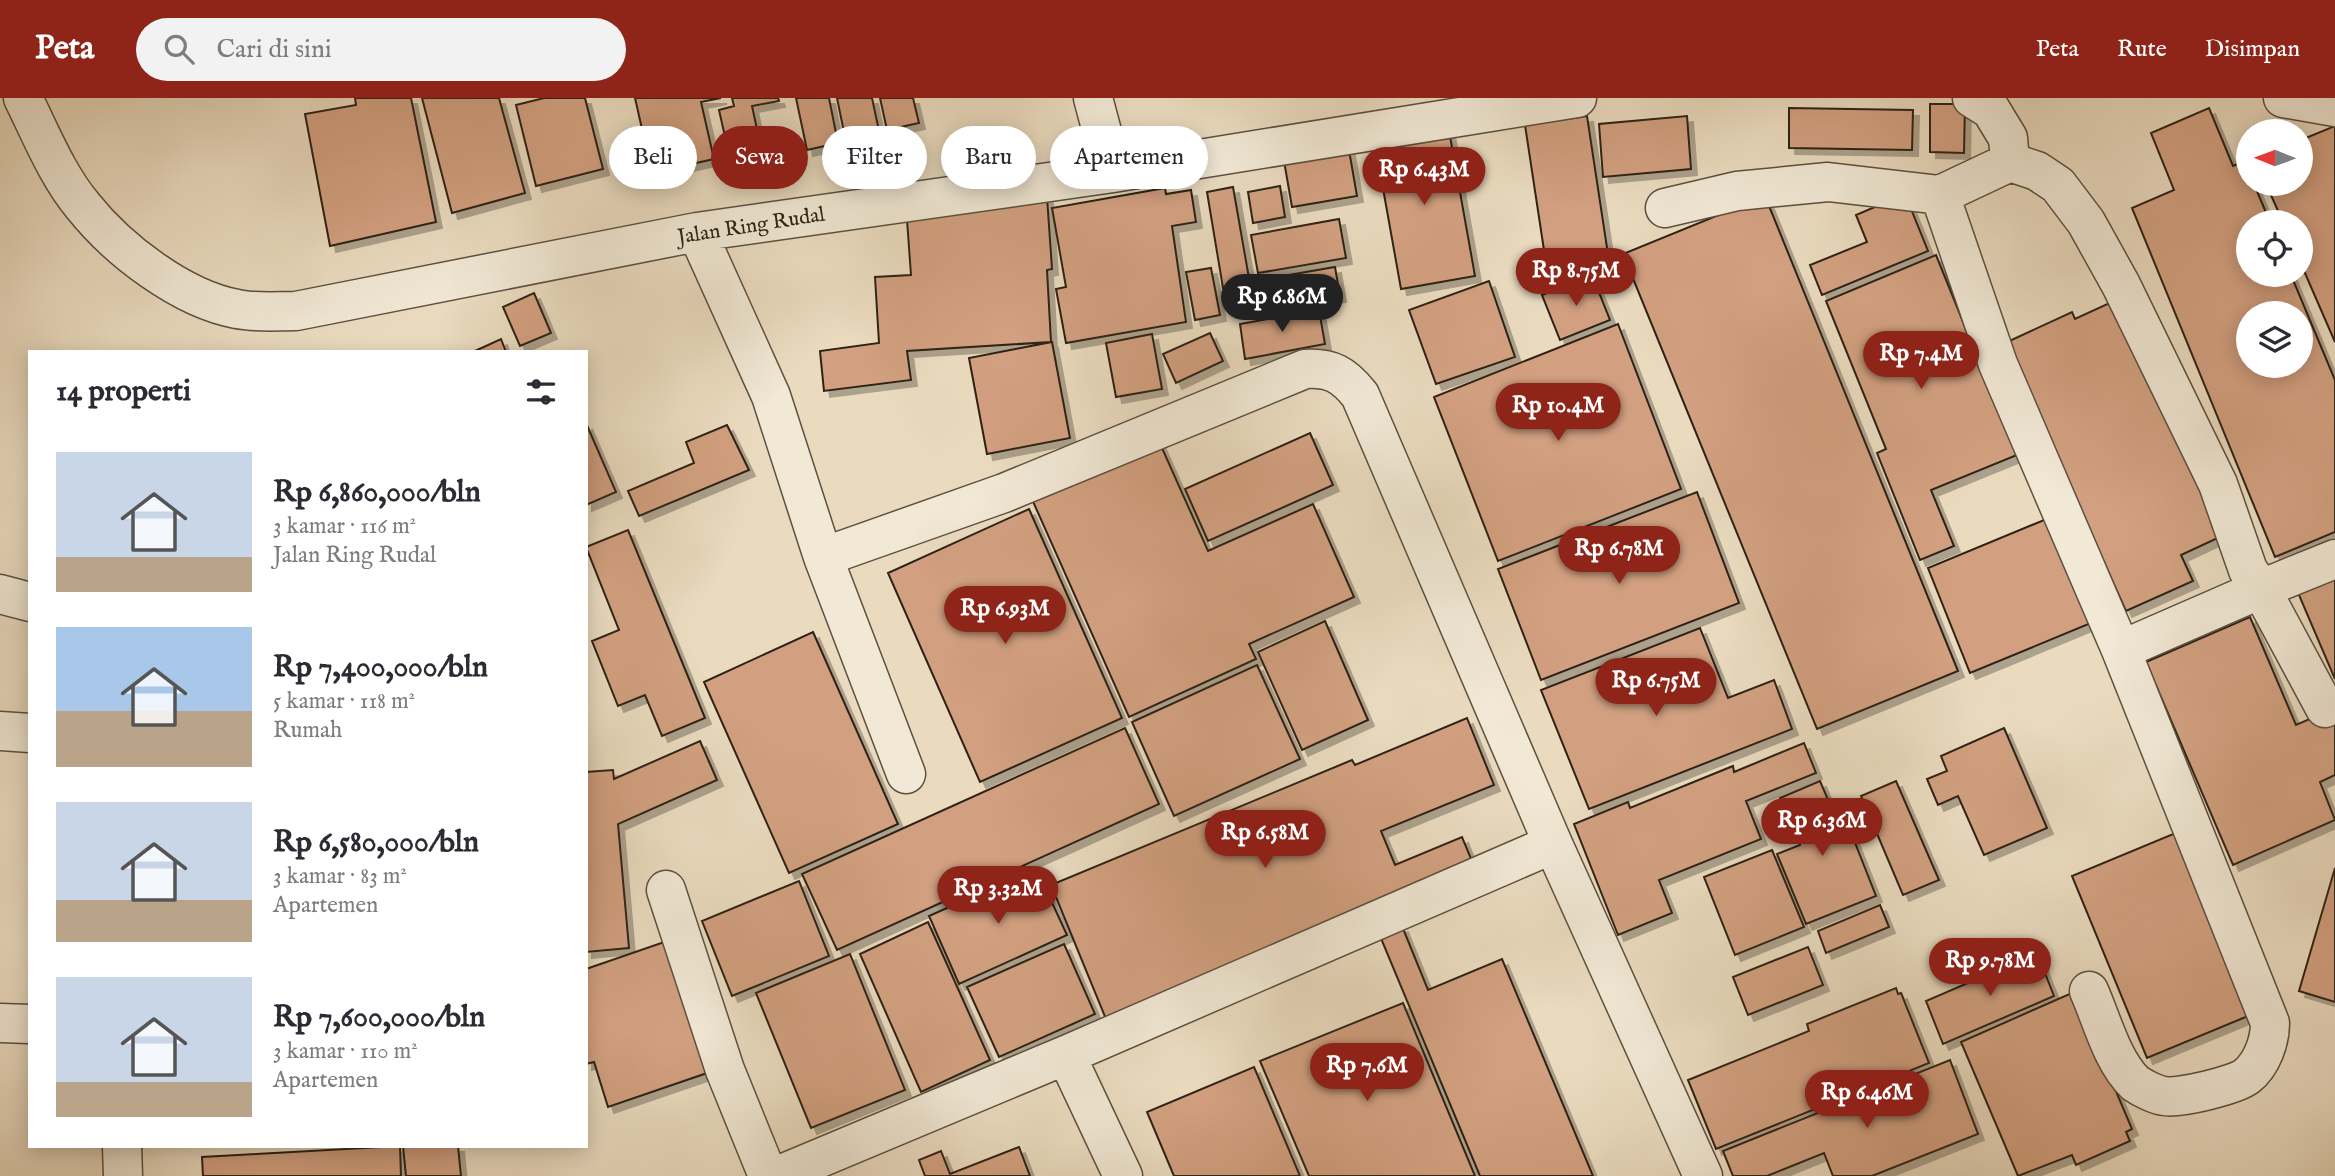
<!DOCTYPE html>
<html lang="id">
<head>
<meta charset="utf-8">
<style>
	:root { --surface:#fff; --page:#f2f2f3; --text:#2b2b33; --muted:#7c7c81; --accent:#8f2418 }
	body { margin:0; font-family:"IM FELL English",serif; background:var(--page); color:var(--text); height:100vh; display:flex; flex-direction:column; font-size:26px; white-space:nowrap }
	* { box-sizing:border-box; margin:0 }
	p { font-size:23px; color:var(--muted) }
	.icon { flex:none; width:38px; height:38px; fill:none; stroke:currentColor; stroke-width:2; stroke-linecap:round; stroke-linejoin:round }
	.map { position:relative; flex:1; overflow:hidden }
	.panel { position:absolute; left:28px; top:252px; width:560px; height:798px; display:flex; flex-direction:column; background:var(--surface); border-radius:0px; box-shadow:0 4px 18px #0003 }
	.panel>* { flex:none }
	.banner { position:absolute; left:609px; top:28px; width:665px; height:63px; display:flex; gap:14px }
	.needle { width:46px; rotate:271deg }
	.fabs { position:absolute; left:2236px; top:21px; display:grid; gap:14px }
	.fabs a { display:grid; place-items:center; width:77px; height:77px; border-radius:50%; background:var(--surface); box-shadow:0 4px 18px #0003; font-size:35px }
	.price { position:absolute; translate:-50% -60px; padding:0 16px; border-radius:24px; background:var(--accent); color:#fff; font-size:23px; line-height:46px; filter:drop-shadow(0 2px 4px #0008) }
	.price::after { content:''; position:absolute; left:50%; top:42px; width:21px; height:16px; margin-left:-10px; background:inherit; clip-path:polygon(0 0,100% 0,50% 100%) }
	.price.current { background:#222; color:#fff }
	ul { padding:0; list-style:none }
	li { display:flex; align-items:center; gap:21px; height:175px; padding:0 28px }
	li span { display:grid; place-items:center; flex:none; width:196px; height:140px; border-radius:0px; color:#555 }
	li>.icon { margin-inline-start:auto }
	span .icon { width:84px; height:84px; fill:#fffc; stroke-width:1 }
	li b { font-size:30px }
	h2 { display:flex; justify-content:space-between; align-items:center; height:84px; padding:0 28px; font-size:30px }
	.chip { padding:0 24px; border-radius:32px; background:var(--surface); box-shadow:0 4px 18px #0003; font-size:24px; line-height:63px }
	.chip.current { background:var(--accent); color:#fff }
	header { display:flex; align-items:center; gap:42px; box-sizing:border-box; height:98px; padding:0 35px; background:var(--accent); color:#fff }
	header strong { font-size:33px }
	nav { display:flex; gap:38px; margin-inline-start:auto; font-size:24px }
	.search { width:490px; height:63px; background:var(--page); display:flex; align-items:center; gap:18px; box-sizing:border-box; padding:0 24px; border-radius:38px; color:var(--muted); font-size:26px }
	.map>svg:first-child { display:block }
	.building { fill:#d2a080; stroke:#2d2215; stroke-width:2; fill-rule:evenodd; filter:url(#shadow) }
	.lines { fill:none; stroke-linecap:round; stroke-linejoin:round }
	.minor-casing { stroke:#5c5040; stroke-width:41 }
	.minor { stroke:#f1e8d5; stroke-width:38 }
	.labels { text-anchor:middle; stroke-width:6; stroke-linejoin:round; paint-order:stroke }
	.street-label { font-size:21px; fill:#2d2215; stroke:#f1e8d5 }
</style>
</head>
<body>
<header>
<strong>Peta</strong>
<div class="search"><svg class="icon" aria-label="search" viewBox="0 0 24 24"><circle cx="10" cy="10" r="6"/><path d="M15 15l6 6"/></svg>Cari di sini</div>
<nav><a>Peta</a><a>Rute</a><a>Disimpan</a></nav>
</header>
<div class="map">
<svg width="2335" height="1078" viewBox="0 0 2335 1078">
	<defs>
		<filter id="shadow"><feDropShadow dx="6" dy="6" stdDeviation="0" flood-color="#0004"/></filter>
	</defs>
	<rect width="100%" height="100%" fill="#eadbbf"/>
	<filter id="stains"><feTurbulence type="fractalNoise" baseFrequency=".00286" numOctaves="4"/><feColorMatrix values="0 0 0 0 .2 0 0 0 0 .09 0 0 0 0 .02 0 0 0 .5 -.17"/></filter>
	<radialGradient id="worn" r=".72"><stop offset=".6" stop-color="#630" stop-opacity="0"/><stop offset="1" stop-color="#630" stop-opacity=".3"/></radialGradient>
	<!-- building -->
	<path class="building" d="M355,0H411L436,124L330,148L305,16L356,7Z
		M422,0H499L525,95L452,115Z
		M544,0H585L603,71L536,88L516,7Z
		M635,0H721L701,4L714,61L652,75Z
		M732,0H778L779,3L752,8L760,45L728,52L719,12L734,8Z
		M796,0H829L838,45L807,52Z
		M837,0H872L882,47L848,54Z
		M880,0H913L919,25L887,32Z
		M1930,6H1965L1964,55L1930,54Z
		M1789,10L1913,12L1912,52L1789,50Z
		M2209,10L2233,68L2245,63L2249,86H2254L2270,124H2249V177H2291L2335,282V434L2275,459L2132,110L2174,92L2151,35ZM2249,215H2301V268H2249Z
		M1587,18L1609,163L1547,172L1525,27Z
		M1687,18L1691,71L1603,79L1599,26Z
		M1448,27L1475,178L1401,191L1374,40Z
		M2335,28V244L2301,166V124H2283L2266,86H2301V42Z
		M1349,52L1357,98L1292,109L1284,63Z
		M1280,88L1285,119L1253,125L1248,94Z
		M1233,89L1250,186L1223,190L1207,94Z
		M1165,90L1166,96L1191,92L1196,124L1172,128L1186,224L1066,245L1056,191L1066,189L1052,110Z
		M1905,96L1928,153L1822,197L1810,167L1867,144L1856,117Z
		M1765,98L1958,573L1817,631L1623,156Z
		M1047,99L1052,171L1047,172L1051,244L907,253L911,282L824,293L820,253L879,245L875,179L911,177L906,108Z
		M1339,121L1346,160L1258,175L1251,137Z
		M1936,157L2017,357L1931,392L1954,448L1920,462L1877,355L1886,351L1826,203Z
		M1335,169L1340,198L1276,210L1271,180Z
		M1211,170L1220,217L1195,222L1186,174Z
		M1592,177L1610,222L1560,242L1542,197Z
		M1489,183L1515,259L1436,286L1409,212Z
		M534,195L551,235L520,248L503,209Z
		M2116,202L2222,438L2181,457L2193,483L2126,513L2005,245L2072,214L2075,221Z
		M1319,212L1325,246L1245,261L1240,226Z
		M1618,226L1681,391L1498,463L1434,299Z
		M1210,235L1223,263L1176,285L1163,256Z
		M1152,236L1162,291L1116,299L1106,245Z
		M501,241L506,254H475V253Z
		M1052,244L1070,340L987,356L969,260Z
		M586,325L616,394L586,407Z
		M727,327L749,372L639,418L628,393L694,365L686,344Z
		M1310,335L1333,387L1208,443L1185,391Z
		M1158,341L1208,453L1313,406L1354,499L1249,546L1256,561L1129,619L1031,399Z
		M1697,394L1739,505L1541,582L1498,471Z
		M1029,411L1122,620L980,684L888,475Z
		M2049,420L2091,525L1970,575L1928,470Z
		M628,432L705,620L662,638L645,597L618,608L592,543L619,532L586,449Z
		M2335,473V581L2296,490Z
		M2250,519L2296,627L2335,610V677L2320,684L2335,722L2233,767L2146,564Z
		M1325,523L1368,622L1302,652L1258,554Z
		M1700,530L1728,600L1774,582L1792,631L1589,711L1541,592Z
		M813,534L898,726L789,775L704,584Z
		M1257,567L1300,661L1174,718L1132,624Z
		M1467,620L1494,687L1381,733L1395,767L1462,739L1472,763L1106,921L1051,787L1352,662L1355,667Z
		M1125,630L1159,706L837,852L802,776Z
		M2004,630L2047,730L1984,757L1958,698L1938,707L1927,681L1947,673L1941,658Z
		M700,643L717,682L618,726L629,850L586,854V674L613,672L614,681Z
		M1804,645L1816,675L1746,703L1761,741L1659,782L1672,815L1618,837L1574,726L1628,704L1630,710L1733,668L1734,674Z
		M1820,683L1840,730L1848,727L1876,798L1806,826L1777,756L1800,747L1780,700Z
		M1896,683L1939,782L1903,797L1861,698Z
		M2178,734L2253,916L2147,960L2072,778Z
		M1772,752L1804,829L1735,857L1704,779Z
		M1036,770L1067,837L959,886L929,818Z
		M2335,770V904L2299,893Z
		M799,783L829,858L732,898L702,823Z
		M1880,807L1889,829L1826,855L1818,833Z
		M928,824L990,962L921,994L860,856Z
		M1402,828L1428,892L1502,861L1593,1078H1480L1380,838Z
		M670,842L713,973L608,1009L594,964L586,966V871Z
		M1064,846L1095,916L999,959L967,889Z
		M1808,849L1823,887L1748,917L1733,879Z
		M2037,855L2054,898L1943,946L1926,903Z
		M850,856L905,992L811,1030L756,895Z
		M1896,890L1898,896L1901,895L1929,965L1716,1051L1688,982L1809,933L1807,926Z
		M2074,894L2132,1031L2126,1034L2130,1043L2076,1067L2072,1057L2018,1078L1961,944Z
		M1403,905L1475,1078H1309L1260,963Z
		M1950,962L1978,1036L1872,1078H1833L1824,1055L1767,1078H1733L1723,1053Z
		M1254,969L1300,1078H1174L1147,1014Z
		M400,1048L401,1078H203L202,1059Z
		M403,1048H458L461,1078H406Z
		M1019,1049L1030,1078H925L919,1062L941,1053L950,1076Z"/>
	<g class="lines">
		<!-- minor casing -->
		<g class="minor-casing">
			<path id="minor" d="M23,0C41,36 57,77 83,108C118,152 182,201 237,211C256,215 277,213 296,213L697,134L1113,75L1577,0
				M1093,0L1113,75
				M2283,0L2335,9
				M2010,64L2037,73L2058,87L2086,124L2121,187L2218,386L2248,472L2261,491L2335,461
				M1940,97L1998,266L2121,552L2270,925C2270,943 2262,966 2247,978C2236,987 2179,1001 2164,998C2156,997 2142,990 2135,985C2112,963 2102,922 2089,893
				M1665,110L1737,93L1828,84L1940,97L2010,64L2008,40L1991,12L1972,0
				M697,134L771,298L823,459L1004,395L1305,271C1331,269 1344,277 1360,297L1553,746L1703,1078
				M823,459L906,676
				M0,496L30,504
				M2121,552L2261,491L2325,610
				M0,633L30,635
				M666,792L725,972L768,1078
				M0,925L30,926
				M1066,957L1123,1078
				M122,1048L123,1078
				M777,1078L1066,957L1553,746"/>
		</g>
		<!-- minor -->
		<use href="#minor" class="minor"/>
	</g>
	<g class="labels">
		<!-- street labels -->
		<g class="street-label">
			<text transform="translate(751 127) rotate(-9)" y="7">Jalan Ring Rudal</text>
		</g>
	</g>
	<rect width="100%" height="100%" filter="url(#stains)"/>
	<rect width="100%" height="100%" fill="url(#worn)"/>
</svg>
<div class="fabs">
<a><svg class="needle" viewBox="-14 -14 28 28"><path d="M0-13l5 13h-10z" fill="#e53935"/><path d="M0 13l5-13h-10z" fill="#7c7c81"/></svg></a>
<a><svg class="icon" aria-label="locate" viewBox="0 0 24 24"><circle cx="12" cy="12" r="6"/><path d="M12 2v4M12 18v4M2 12h4M18 12h4"/></svg></a>
<a><svg class="icon" aria-label="layers" viewBox="0 0 24 24"><path d="M12 4l9 5-9 5-9-5zM3 14l9 5 9-5"/></svg></a>
</div>
<b class="price" style="left:1424px;top:109px">Rp 6.43M</b>
<b class="price" style="left:1576px;top:210px">Rp 8.75M</b>
<b class="price current" style="left:1282px;top:236px">Rp 6.86M</b>
<b class="price" style="left:1921px;top:293px">Rp 7.4M</b>
<b class="price" style="left:1558px;top:345px">Rp 10.4M</b>
<b class="price" style="left:1619px;top:488px">Rp 6.78M</b>
<b class="price" style="left:1005px;top:548px">Rp 6.93M</b>
<b class="price" style="left:1656px;top:620px">Rp 6.75M</b>
<b class="price" style="left:1822px;top:760px">Rp 6.36M</b>
<b class="price" style="left:1265px;top:772px">Rp 6.58M</b>
<b class="price" style="left:998px;top:828px">Rp 3.32M</b>
<b class="price" style="left:1990px;top:900px">Rp 9.78M</b>
<b class="price" style="left:1367px;top:1005px">Rp 7.6M</b>
<b class="price" style="left:1867px;top:1032px">Rp 6.46M</b>
<div class="banner">
<a class="chip">Beli</a>
<a class="chip current">Sewa</a>
<a class="chip">Filter</a>
<a class="chip">Baru</a>
<a class="chip">Apartemen</a>
</div>
<section class="panel">
<h2>14 properti<svg class="icon" aria-label="filters" viewBox="0 0 24 24"><path d="M4 7h16M4 17h16"/><circle cx="9" cy="7" r="2"/><circle cx="15" cy="17" r="2"/></svg></h2>
<ul>
<li><span style="background:linear-gradient(#c9d6e8 75%,#b9a48a 0)"><svg class="icon" aria-label="home" viewBox="0 0 24 24"><path d="M3 11l9-7 9 7M6 9v11h12V9"/></svg></span><div><b>Rp 6,860,000/bln</b><p>3 kamar · 116 m²</p><p>Jalan Ring Rudal</p></div></li>
<li><span style="background:linear-gradient(#a9c7e8 60%,#b9a48a 0)"><svg class="icon" aria-label="home" viewBox="0 0 24 24"><path d="M3 11l9-7 9 7M6 9v11h12V9"/></svg></span><div><b>Rp 7,400,000/bln</b><p>5 kamar · 118 m²</p><p>Rumah</p></div></li>
<li><span style="background:linear-gradient(#c9d6e8 70%,#b9a48a 0)"><svg class="icon" aria-label="home" viewBox="0 0 24 24"><path d="M3 11l9-7 9 7M6 9v11h12V9"/></svg></span><div><b>Rp 6,580,000/bln</b><p>3 kamar · 83 m²</p><p>Apartemen</p></div></li>
<li><span style="background:linear-gradient(#c9d6e8 75%,#b9a48a 0)"><svg class="icon" aria-label="home" viewBox="0 0 24 24"><path d="M3 11l9-7 9 7M6 9v11h12V9"/></svg></span><div><b>Rp 7,600,000/bln</b><p>3 kamar · 110 m²</p><p>Apartemen</p></div></li>
</ul>
</section>
</div>
</body>
</html>
